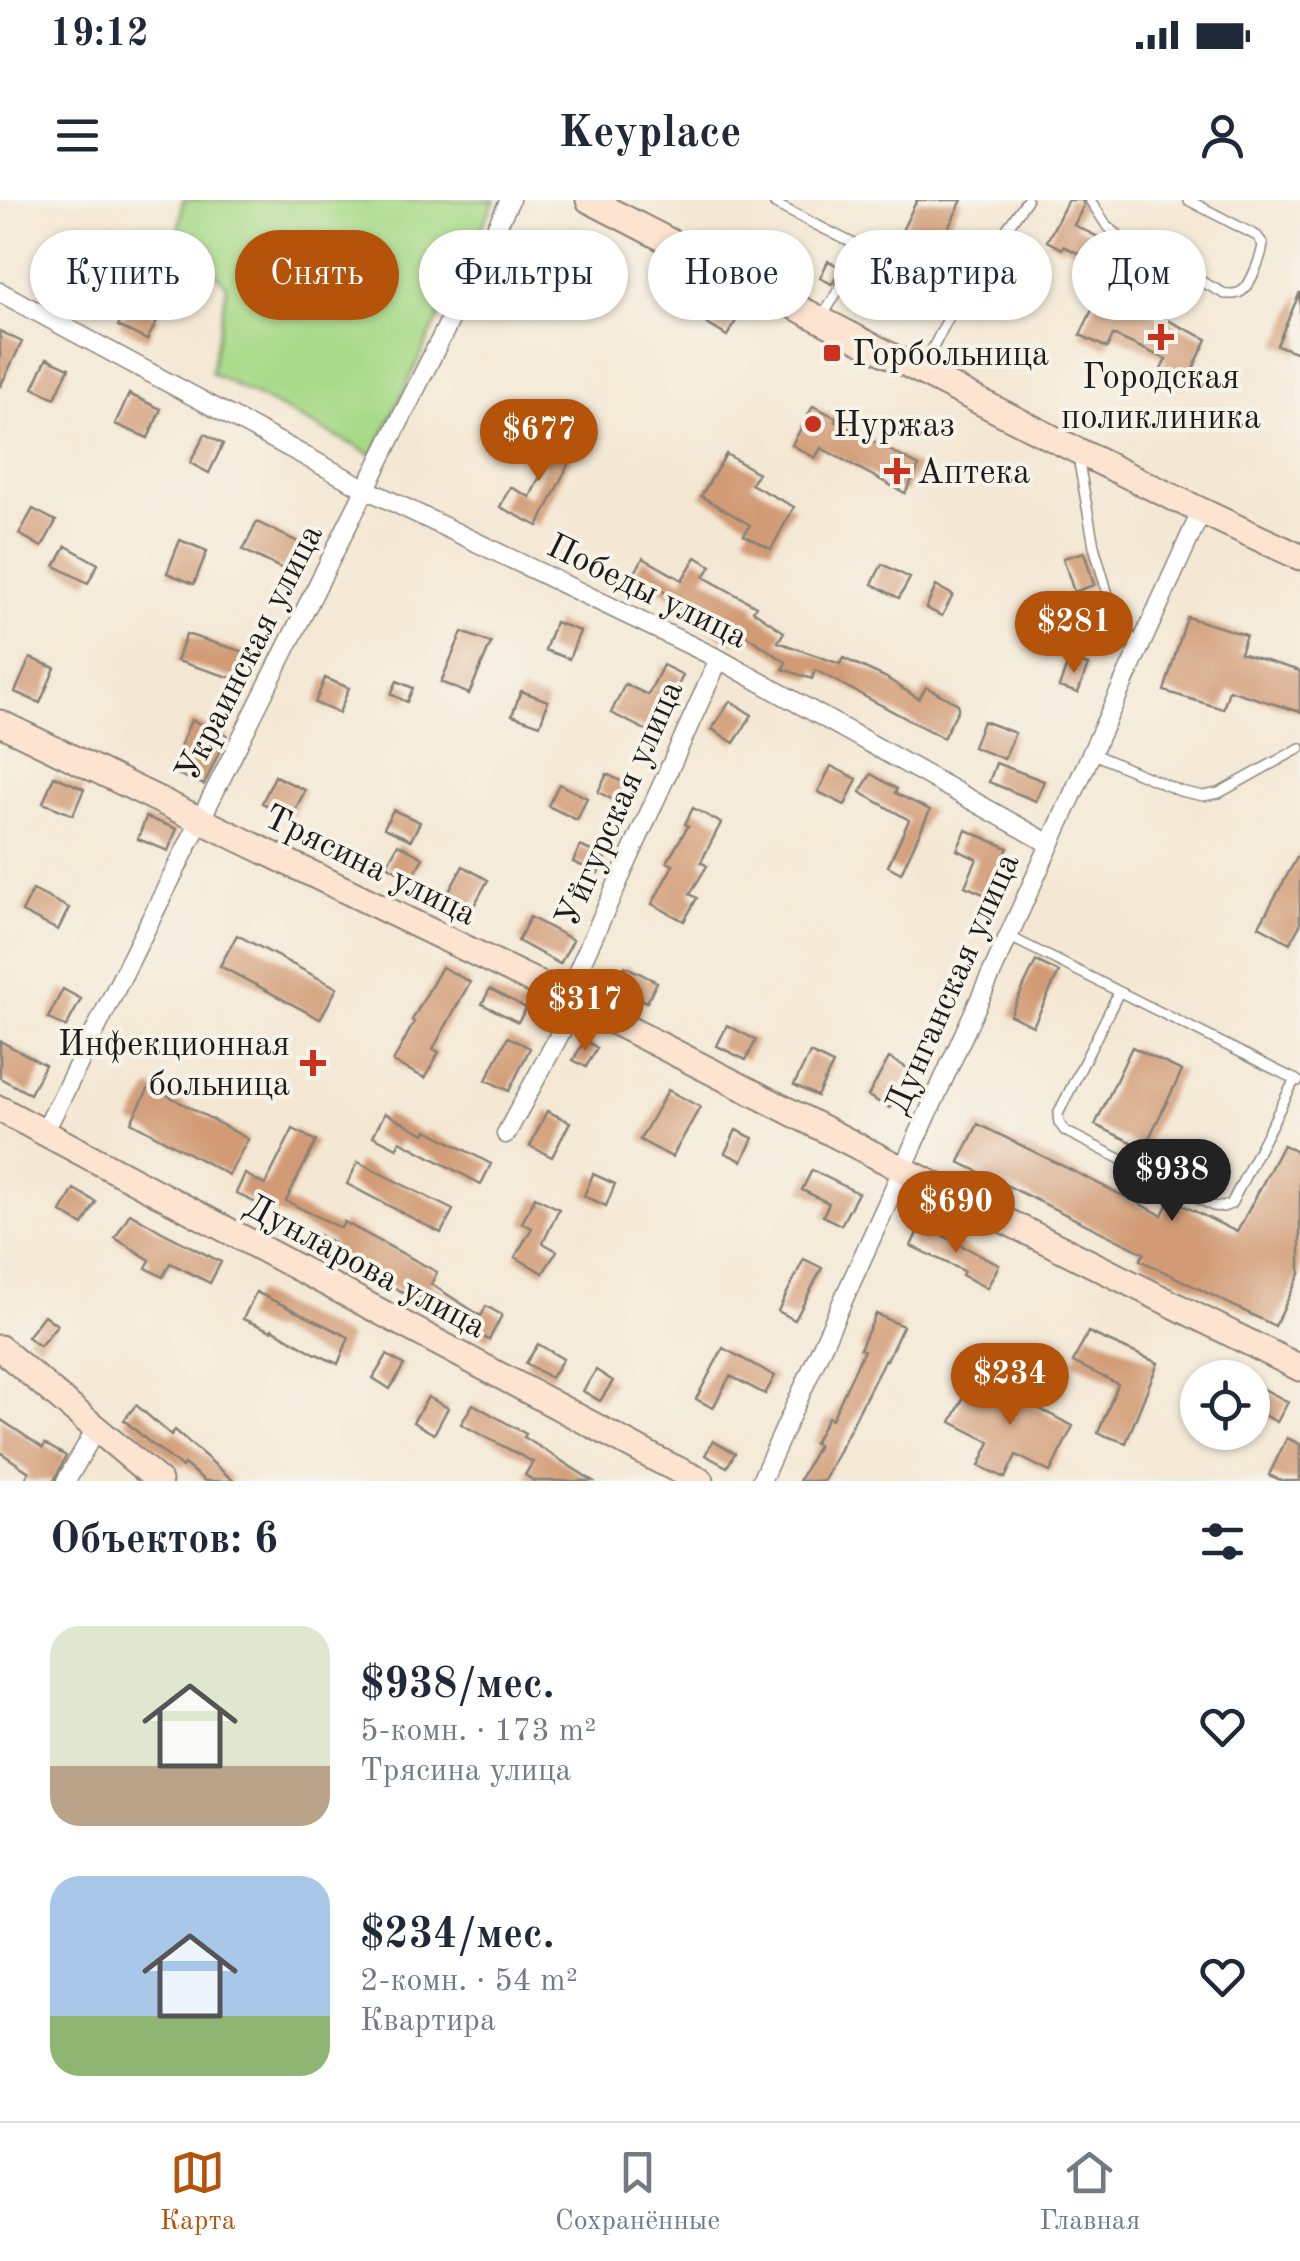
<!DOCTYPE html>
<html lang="ru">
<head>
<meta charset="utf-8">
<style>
	:root { --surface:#fff; --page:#f6f6f7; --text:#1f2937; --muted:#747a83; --line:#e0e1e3; --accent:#b45309 }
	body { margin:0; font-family:"Old Standard TT",serif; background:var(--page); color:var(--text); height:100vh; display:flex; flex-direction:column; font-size:38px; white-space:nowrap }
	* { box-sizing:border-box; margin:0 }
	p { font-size:32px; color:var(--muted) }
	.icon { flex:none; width:55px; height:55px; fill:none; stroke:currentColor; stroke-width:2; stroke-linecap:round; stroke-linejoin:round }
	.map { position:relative; height:1281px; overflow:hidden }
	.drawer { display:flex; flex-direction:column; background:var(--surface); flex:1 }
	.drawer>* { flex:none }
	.banner { position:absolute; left:30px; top:30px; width:1240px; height:90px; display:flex; gap:20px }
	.buttons { position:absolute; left:1180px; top:1160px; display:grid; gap:20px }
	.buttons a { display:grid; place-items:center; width:90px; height:90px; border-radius:50%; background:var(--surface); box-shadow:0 2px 8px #0004; font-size:50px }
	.price { position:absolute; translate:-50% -85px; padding:0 22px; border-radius:35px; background:var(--accent); color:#fff; font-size:32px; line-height:65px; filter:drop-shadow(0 2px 5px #0008) }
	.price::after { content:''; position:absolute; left:50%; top:60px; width:30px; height:22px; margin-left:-15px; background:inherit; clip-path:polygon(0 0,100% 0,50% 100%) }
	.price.current { background:#222; color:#fff }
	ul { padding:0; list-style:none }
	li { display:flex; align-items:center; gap:30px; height:250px; padding:0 50px }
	li span { display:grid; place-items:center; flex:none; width:280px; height:200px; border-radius:30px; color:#555 }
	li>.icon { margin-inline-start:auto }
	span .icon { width:120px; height:120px; fill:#fffc; stroke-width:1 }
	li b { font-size:42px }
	h2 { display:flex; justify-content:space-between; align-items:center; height:120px; padding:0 50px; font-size:42px }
	.chip { padding:0 35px; border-radius:45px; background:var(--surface); box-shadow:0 2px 8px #0004; font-size:35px; line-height:90px }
	.chip.current { background:var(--accent); color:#fff }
	.status { display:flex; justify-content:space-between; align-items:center; height:70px; padding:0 50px; background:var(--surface); direction:ltr }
	.status svg { height:28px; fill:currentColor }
	header { display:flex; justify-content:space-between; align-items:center; height:130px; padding:0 50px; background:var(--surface); font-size:45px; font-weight:700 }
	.tabs { display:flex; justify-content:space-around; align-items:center; height:140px; border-top:2px solid var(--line); background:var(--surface); font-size:28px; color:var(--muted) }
	.tabs a { display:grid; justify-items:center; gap:5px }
	.tabs .current { color:var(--accent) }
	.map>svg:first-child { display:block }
	.green { fill:#a8da89; stroke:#627b52; stroke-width:2.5 }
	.building { fill:#d29b76 }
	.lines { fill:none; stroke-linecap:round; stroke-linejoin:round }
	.lane-casing { stroke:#888278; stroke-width:12 }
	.street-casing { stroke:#888278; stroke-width:21 }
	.secondary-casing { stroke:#888278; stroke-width:29 }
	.lane { stroke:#fff; stroke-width:9 }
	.street { stroke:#fff; stroke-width:18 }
	.secondary { stroke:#fde4d1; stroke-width:25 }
	.poi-dot { fill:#c8321e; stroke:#f7f3e8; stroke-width:4 }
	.labels { text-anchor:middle; stroke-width:8; stroke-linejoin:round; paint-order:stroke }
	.poi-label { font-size:35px; fill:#1c1c1c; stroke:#f7f3e8; text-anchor:start }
	.street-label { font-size:35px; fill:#1c1c1c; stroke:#f7f3e8 }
</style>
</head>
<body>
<div class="status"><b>19:12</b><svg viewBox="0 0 49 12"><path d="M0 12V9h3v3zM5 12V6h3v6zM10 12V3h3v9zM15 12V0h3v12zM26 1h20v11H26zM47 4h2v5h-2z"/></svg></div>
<header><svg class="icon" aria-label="menu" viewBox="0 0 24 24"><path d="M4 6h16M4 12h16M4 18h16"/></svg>Keyplace<svg class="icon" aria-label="person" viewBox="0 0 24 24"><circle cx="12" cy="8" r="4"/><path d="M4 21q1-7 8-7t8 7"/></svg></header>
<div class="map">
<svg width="1300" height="1281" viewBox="0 0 1300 1281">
	<rect width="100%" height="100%" fill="#f7f3e8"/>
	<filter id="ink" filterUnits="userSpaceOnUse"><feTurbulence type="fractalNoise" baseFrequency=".01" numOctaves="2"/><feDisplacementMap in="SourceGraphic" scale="20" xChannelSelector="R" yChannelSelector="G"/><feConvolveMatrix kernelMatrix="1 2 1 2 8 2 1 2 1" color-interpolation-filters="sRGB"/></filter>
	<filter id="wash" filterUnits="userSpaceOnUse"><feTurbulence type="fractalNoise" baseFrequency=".0048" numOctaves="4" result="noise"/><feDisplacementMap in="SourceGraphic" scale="40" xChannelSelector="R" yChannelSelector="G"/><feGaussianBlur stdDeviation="2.25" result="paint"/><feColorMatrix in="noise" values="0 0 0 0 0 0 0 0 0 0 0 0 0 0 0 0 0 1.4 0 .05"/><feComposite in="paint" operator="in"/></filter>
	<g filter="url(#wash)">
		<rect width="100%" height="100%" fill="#f4e8d4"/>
		<!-- green -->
		<path class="green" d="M183,0H495L373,255L211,173L227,86L178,34Z"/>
		<g id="blocks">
			<!-- building -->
			<path class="building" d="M917,0H962L934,57L898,39Z
				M1068,0H1082L1084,5L1074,25L1128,52L1118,72L1063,46L1062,49L1047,41Z
				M828,61L842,68L832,84L820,78Z
				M64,75L82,83L75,100L56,92Z
				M701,76L724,88L717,101L694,88Z
				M1102,89L1207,139L1184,188L1158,176L1166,159L1113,135L1107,148L1080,135Z
				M1300,92V154L1277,145Z
				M717,101L740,114L727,136L704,122Z
				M131,102L159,117L147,140L118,126Z
				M0,131L22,142L0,187Z
				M47,158L69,168L55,198L33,188Z
				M129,194L161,209L148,238L115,224Z
				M813,206L837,218L835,221L919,266L905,293L821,248L815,258L792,245Z
				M205,234L223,244L209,273L190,263Z
				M535,239L572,257L538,326L500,307L510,287L530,297L545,266L527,257Z
				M726,254L758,273L751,284L794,307L771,349L744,335L750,325L701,296Z
				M33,309L56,321L42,347L19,334Z
				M257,322L306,346L293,374L243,350Z
				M180,340L207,351L194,384L167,373Z
				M66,346L98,364L88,383L55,366Z
				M1084,352L1094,385L1074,392L1063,358Z
				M696,357L711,366L704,377L756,406L753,411L784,432L778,442L840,464L843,458L885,477L919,499L926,487L958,504V510L943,538L815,470L812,479L783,469L786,462L741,432L735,444L704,427L709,419L651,384L647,391L630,382L643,358L682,380Z
				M882,364L910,378L899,398L872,384Z
				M936,386L953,395L942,416L926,408Z
				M1187,417L1246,435L1240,453L1300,471V512L1229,490L1223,509L1164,491Z
				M555,422L580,431L569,459L545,450Z
				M462,432L491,443L469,494L441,482Z
				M186,434L254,455L245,482L177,461Z
				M30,458L55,468L40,503L15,492Z
				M1069,459L1088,465L1078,493L1059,487Z
				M663,465L683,475L656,535L611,513L625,484L648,495Z
				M325,478L349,488L339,513L315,503Z
				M397,481L413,488L407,502L391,494Z
				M521,491L548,501L540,525L512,515Z
				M730,501L752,515L734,543L712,529Z
				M191,520L227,535L204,585L170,571Z
				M983,521L1015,533L1004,559L973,547Z
				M996,563L1044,581L1036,601L989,582Z
				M831,566L857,579L845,605L818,592Z
				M607,574L636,589L627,607L598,592Z
				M871,574L897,589L895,593L930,610L901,673L888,666L909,620L860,592Z
				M54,576L84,589L73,615L43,603Z
				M275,576L305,590L292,617L262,603Z
				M559,584L587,598L577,620L548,606Z
				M693,608L721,623L701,662L707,666L690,694L697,698L684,721L652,704L673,665L667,662L688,626L685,624Z
				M393,610L420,622L411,640L384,628Z
				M146,617L177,629L168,651L138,639Z
				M966,630L1008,648L988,696L965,686L977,659L957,650Z
				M398,644L423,658L411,679L387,665Z
				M580,646L605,657L598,673L573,662Z
				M1300,652V725L1290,743L1259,726Z
				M463,666L488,680L471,711L446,697Z
				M33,690L69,708L58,730L22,712Z
				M530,717L573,740L560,764L518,741Z
				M237,735L337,788L320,819L220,766Z
				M1036,761L1059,772L1033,826L1010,815Z
				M625,766L657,782L647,802L615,787Z
				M442,767L470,782L433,849L439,852L425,878L393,862L414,822L412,820Z
				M63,789L81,799L66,827L48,818Z
				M490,789L526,808L518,822L482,804Z
				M727,825L756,840L746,860L717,846Z
				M508,837L530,848L509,891L486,880Z
				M585,840L597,848L586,867L573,860Z
				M0,841L45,865L30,894L0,878Z
				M1132,847L1182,871L1144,948L1095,925Z
				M810,853L833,864L817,896L794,885Z
				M889,858L911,870L890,908L868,896Z
				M150,886L248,939L229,975L131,922Z
				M668,890L700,907L672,957L640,940Z
				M547,911L570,922L552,957L530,946Z
				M385,913L425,934L427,930L491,964L481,984L400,941L397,948L373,936Z
				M978,924L1162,1015L1170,999L1237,1032L1283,945L1300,954V1074L1275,1126L1140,1060L1144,1053L959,962Z
				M293,929L316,941L286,1001L341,1028L344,1022L437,1072L431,1084L481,1116L486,1106L502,1115L489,1140L461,1127L434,1109L328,1052L333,1042L236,993L245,974L265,985Z
				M736,930L753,938L742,961L725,953Z
				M358,962L453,1010L441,1033L347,984Z
				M812,970L858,993L841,1025L823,1016L829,1003L802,990Z
				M593,974L615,984L606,1006L584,996Z
				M74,989L96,1002L83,1025L61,1012Z
				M535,997L559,1009L543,1043L557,1051L543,1073L515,1057L532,1028L522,1023Z
				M130,1013L162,1032L221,1062L210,1083L170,1063L163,1077L146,1068L150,1060L115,1038Z
				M921,1024L999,1065L987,1088L962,1075L964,1071L911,1046Z
				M804,1059L822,1068L795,1120L778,1111Z
				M256,1092L349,1137L338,1164L314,1153L272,1129L271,1131L243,1119Z
				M876,1114L903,1126L887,1160L885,1159L824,1281H799L818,1245L814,1243L828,1217L832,1219L864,1150L860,1149Z
				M44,1115L57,1125L40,1146L27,1137Z
				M1088,1132L1158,1163L1126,1243L1098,1233L1118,1184L1073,1162Z
				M538,1144L563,1159L551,1178L526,1163Z
				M723,1148L775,1176L765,1194L730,1176L713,1208L696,1199Z
				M387,1155L404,1165L390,1189L373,1178Z
				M596,1170L613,1181L600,1201L583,1191Z
				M975,1176L1073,1226L1050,1272L1016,1255L1005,1278L979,1266L990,1242L951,1222Z
				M1264,1189L1288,1202L1277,1222L1253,1209Z
				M428,1197L448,1208L434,1234L413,1222Z
				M473,1204L526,1234L524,1237L593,1281H534L525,1275L533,1262L461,1224Z
				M136,1205L171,1235L175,1230L234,1281H205L184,1264L182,1267L149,1242L124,1220Z
				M0,1219L43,1248L45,1244L66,1256L54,1281H24L29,1272L0,1252Z
				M1287,1238L1300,1244V1281H1283L1269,1275Z
				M713,1241L735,1253L727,1267L705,1255Z"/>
		</g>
	</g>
	<g filter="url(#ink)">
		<use href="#blocks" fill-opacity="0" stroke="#888278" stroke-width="2.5"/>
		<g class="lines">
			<!-- lane casing -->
			<g class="lane-casing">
				<path id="lane" d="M776,0L775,4L959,97
					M1090,0L1107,26L1127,42L1225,94C1232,94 1236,95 1242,91C1251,85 1262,55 1263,44L1257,36L1188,0
					M821,119L863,49
					M922,169L959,97L1027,0
					M1078,257L1094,346L1109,398L1138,450
					M1091,553L1180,591L1203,596L1219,593L1300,548
					M1008,736L1298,881
					M1119,792L1058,914L1059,923L1065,931L1213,1006L1223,1007L1231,1004L1295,879"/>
			</g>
			<!-- street casing -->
			<g class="street-casing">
				<path id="street" d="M0,92L366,289L719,459L1050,644
					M44,933L510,0
					M506,934L568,819L566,797L719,459
					M66,1281L96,1229
					M761,1281L1201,312"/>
			</g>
			<!-- secondary casing -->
			<g class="secondary-casing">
				<path id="secondary" d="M589,0C825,121 1059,247 1300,357
					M0,523L566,797L902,969L1300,1168
					M0,909L662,1262L701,1281
					M0,1148L159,1281"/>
			</g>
			<!-- lane -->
			<use href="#lane" class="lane"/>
			<!-- street -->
			<use href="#street" class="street"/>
			<!-- secondary -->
			<use href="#secondary" class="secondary"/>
		</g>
	</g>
	<!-- markers -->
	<g class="poi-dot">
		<path d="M1156 122h10v10h10v10h-10v10h-10v-10h-10v-10h10z"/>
		<rect x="822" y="143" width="20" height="20" rx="5"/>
		<circle cx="813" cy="224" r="10"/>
		<path d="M892 256h10v10h10v10h-10v10h-10v-10h-10v-10h10z"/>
		<path d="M308 848h10v10h10v10h-10v10h-10v-10h-10v-10h10z"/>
	</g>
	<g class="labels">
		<!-- poi labels -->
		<g class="poi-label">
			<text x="852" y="165">Горбольница</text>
			<text x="1161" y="188" text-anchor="middle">Городская<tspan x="1161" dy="40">поликлиника</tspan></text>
			<text x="833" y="236">Нуржаз</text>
			<text x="917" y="283">Аптека</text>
			<text x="290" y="855" text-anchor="end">Инфекционная<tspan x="290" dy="40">больница</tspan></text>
		</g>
		<!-- street labels -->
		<g class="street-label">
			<text transform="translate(648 390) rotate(26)" y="12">Победы улица</text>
			<text transform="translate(248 452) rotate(-63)" y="12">Украинская улица</text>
			<text transform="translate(618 603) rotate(-66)" y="12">Уйгурская улица</text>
			<text transform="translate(371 664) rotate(26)" y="12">Трясина улица</text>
			<text transform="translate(951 783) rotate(-66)" y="12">Дунганская улица</text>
			<text transform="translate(366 1065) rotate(28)" y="12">Дунларова улица</text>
		</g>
	</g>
</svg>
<div class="buttons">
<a><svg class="icon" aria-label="locate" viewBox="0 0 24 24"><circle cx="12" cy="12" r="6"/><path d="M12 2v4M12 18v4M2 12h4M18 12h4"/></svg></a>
</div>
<b class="price" style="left:539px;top:284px">$677</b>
<b class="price" style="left:1074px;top:476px">$281</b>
<b class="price" style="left:585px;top:854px">$317</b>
<b class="price current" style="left:1172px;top:1024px">$938</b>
<b class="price" style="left:956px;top:1056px">$690</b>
<b class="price" style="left:1010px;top:1228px">$234</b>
<div class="banner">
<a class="chip">Купить</a>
<a class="chip current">Снять</a>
<a class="chip">Фильтры</a>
<a class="chip">Новое</a>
<a class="chip">Квартира</a>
<a class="chip">Дом</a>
</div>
</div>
<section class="drawer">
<h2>Объектов: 6<svg class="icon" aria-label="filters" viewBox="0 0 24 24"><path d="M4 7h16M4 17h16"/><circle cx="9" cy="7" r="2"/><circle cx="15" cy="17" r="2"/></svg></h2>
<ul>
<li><span style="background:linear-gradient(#dfe7d0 70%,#b9a48a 0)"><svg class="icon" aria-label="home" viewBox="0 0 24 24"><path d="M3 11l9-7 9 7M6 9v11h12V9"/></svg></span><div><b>$938/мес.</b><p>5-комн. · 173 m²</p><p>Трясина улица</p></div><svg class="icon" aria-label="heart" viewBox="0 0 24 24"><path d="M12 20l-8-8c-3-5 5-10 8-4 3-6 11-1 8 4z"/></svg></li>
<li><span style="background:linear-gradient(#a9c7e8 70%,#8fb573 0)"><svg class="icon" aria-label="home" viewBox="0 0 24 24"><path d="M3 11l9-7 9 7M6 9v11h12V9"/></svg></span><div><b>$234/мес.</b><p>2-комн. · 54 m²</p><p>Квартира</p></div><svg class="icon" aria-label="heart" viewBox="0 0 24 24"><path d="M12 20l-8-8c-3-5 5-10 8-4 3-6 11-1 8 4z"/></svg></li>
</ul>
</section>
<nav class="tabs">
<a class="current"><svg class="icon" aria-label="map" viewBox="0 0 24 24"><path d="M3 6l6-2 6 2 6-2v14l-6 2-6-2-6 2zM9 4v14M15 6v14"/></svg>Карта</a>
<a><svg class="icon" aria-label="saved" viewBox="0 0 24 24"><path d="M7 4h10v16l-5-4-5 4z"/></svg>Сохранённые</a>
<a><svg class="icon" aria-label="home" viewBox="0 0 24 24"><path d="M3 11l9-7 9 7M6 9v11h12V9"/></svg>Главная</a>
</nav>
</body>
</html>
